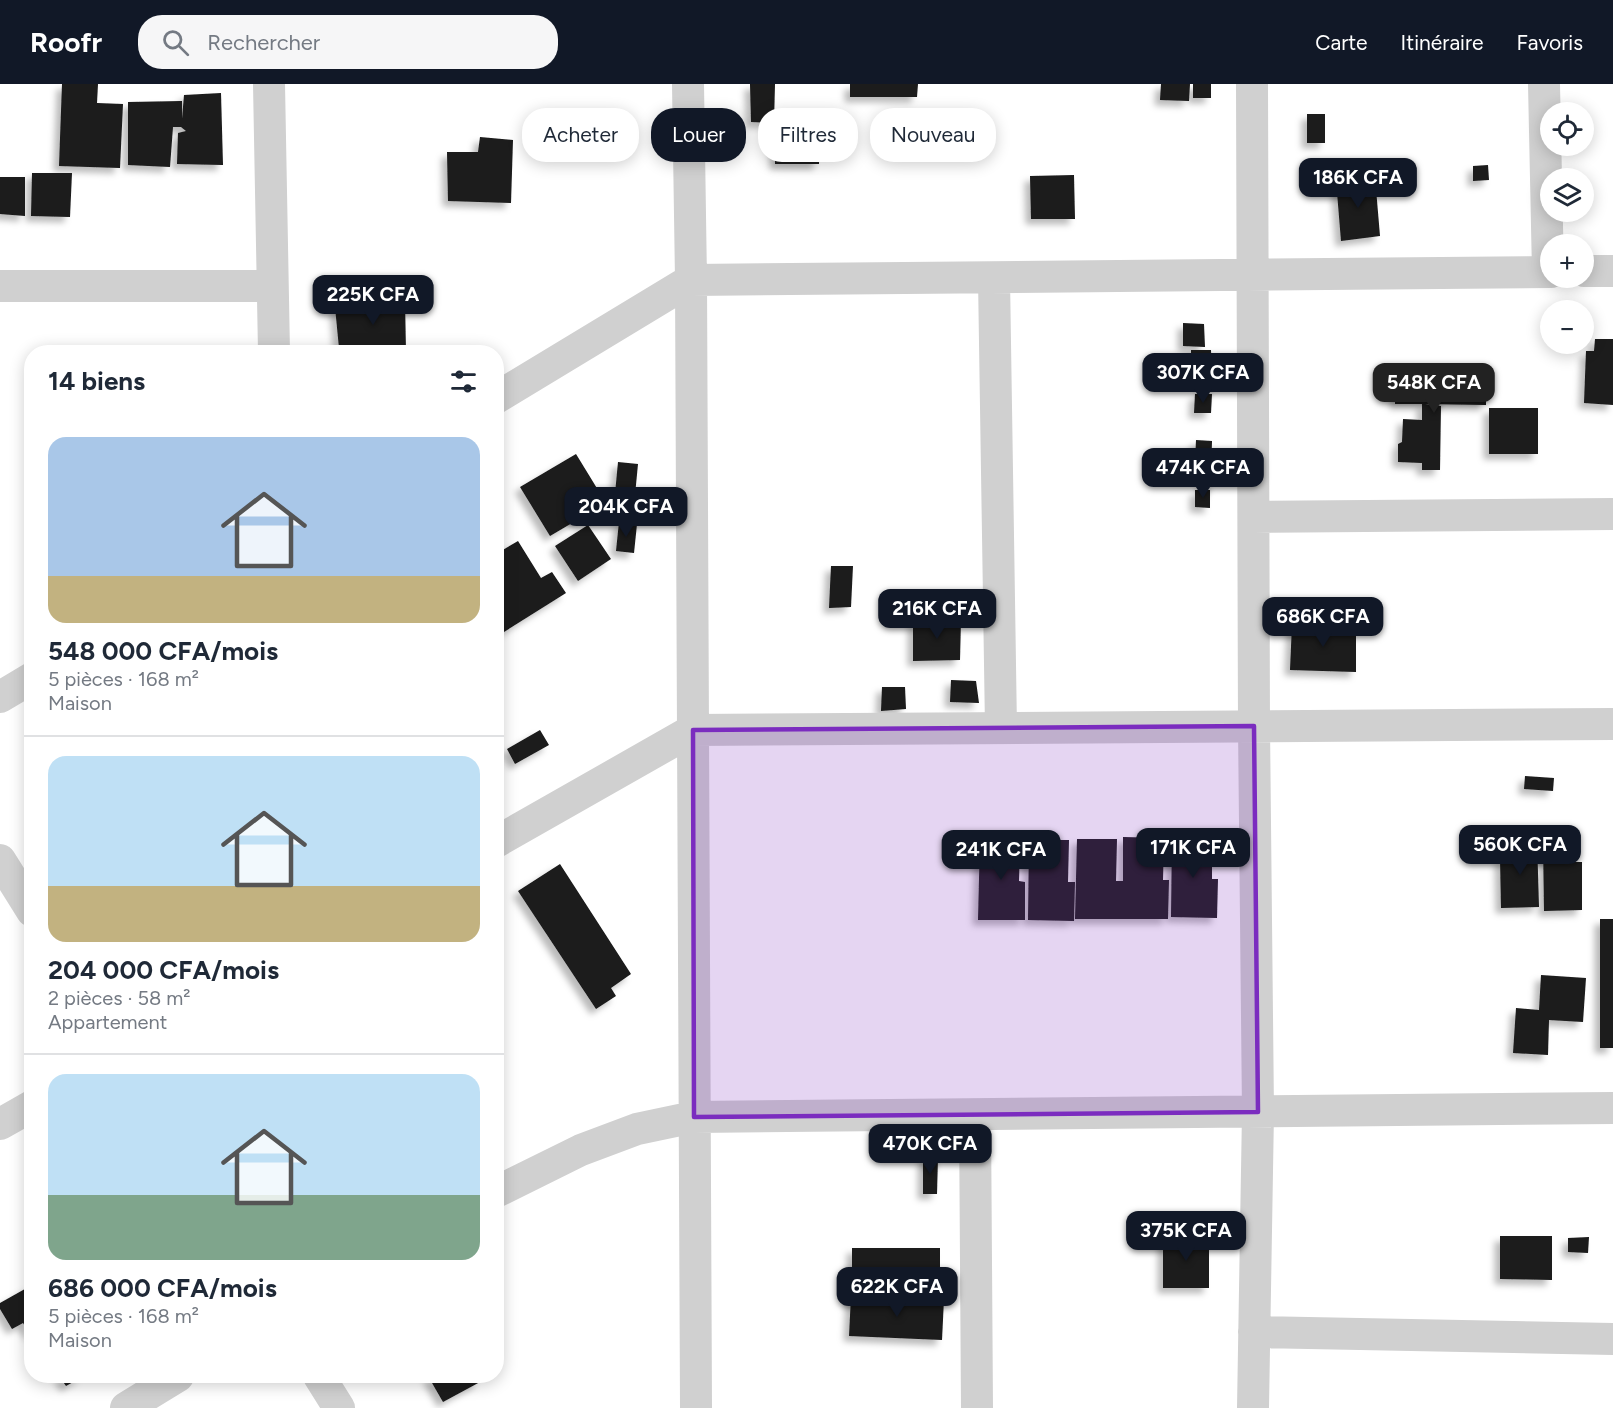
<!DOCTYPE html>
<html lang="fr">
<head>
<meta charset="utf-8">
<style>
	:root { --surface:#fff; --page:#f6f6f7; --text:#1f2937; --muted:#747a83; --line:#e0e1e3; --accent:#111827 }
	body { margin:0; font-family:Figtree,sans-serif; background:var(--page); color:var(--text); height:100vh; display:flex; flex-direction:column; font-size:22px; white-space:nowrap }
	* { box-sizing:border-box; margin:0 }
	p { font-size:20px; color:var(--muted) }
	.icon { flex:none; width:33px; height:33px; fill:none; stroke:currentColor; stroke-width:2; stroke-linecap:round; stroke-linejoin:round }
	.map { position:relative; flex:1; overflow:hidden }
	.sheet { position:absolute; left:24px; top:261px; width:480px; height:1038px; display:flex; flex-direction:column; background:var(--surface); border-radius:24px; box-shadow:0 3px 15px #0003 }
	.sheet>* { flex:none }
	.top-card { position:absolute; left:522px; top:24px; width:570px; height:54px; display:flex; gap:12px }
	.fabs { position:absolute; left:1540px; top:18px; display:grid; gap:12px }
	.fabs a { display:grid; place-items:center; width:54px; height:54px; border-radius:50%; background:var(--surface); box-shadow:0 3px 15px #0003; font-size:30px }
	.price { position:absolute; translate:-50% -51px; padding:0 14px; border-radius:12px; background:var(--accent); color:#fff; font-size:20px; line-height:39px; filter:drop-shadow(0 2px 3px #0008) }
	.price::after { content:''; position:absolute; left:50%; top:36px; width:18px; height:14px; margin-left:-9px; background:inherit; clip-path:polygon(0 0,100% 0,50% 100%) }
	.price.active { background:#222; color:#fff }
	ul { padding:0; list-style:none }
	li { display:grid; align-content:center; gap:12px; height:318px; padding:0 24px }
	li+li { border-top:2px solid var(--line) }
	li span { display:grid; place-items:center; height:186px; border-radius:18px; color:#555 }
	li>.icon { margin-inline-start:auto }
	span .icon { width:108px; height:108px; fill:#fffc; stroke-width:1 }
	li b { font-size:26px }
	h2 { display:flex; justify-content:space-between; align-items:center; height:72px; padding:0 24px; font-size:26px }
	.tag { padding:0 21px; border-radius:24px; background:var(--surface); box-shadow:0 3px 15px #0003; font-size:21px; line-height:54px }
	.tag.active { background:var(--accent); color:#fff }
	header { display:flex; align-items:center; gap:36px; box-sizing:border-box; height:84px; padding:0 30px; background:var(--accent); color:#fff }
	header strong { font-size:28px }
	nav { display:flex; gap:33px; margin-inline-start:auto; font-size:21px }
	.search { width:420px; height:54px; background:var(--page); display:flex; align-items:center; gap:15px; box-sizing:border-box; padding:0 21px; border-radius:24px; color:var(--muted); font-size:22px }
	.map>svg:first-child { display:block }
	.building { fill:#1a1a1a; filter:url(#shadow) }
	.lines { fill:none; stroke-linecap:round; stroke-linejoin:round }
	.minor { stroke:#d0d0d0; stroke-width:32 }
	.marked { fill:#7b2cbf; fill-opacity:0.2; stroke:#7b2cbf; stroke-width:4.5; stroke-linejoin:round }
</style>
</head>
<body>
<header>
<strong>Roofr</strong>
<div class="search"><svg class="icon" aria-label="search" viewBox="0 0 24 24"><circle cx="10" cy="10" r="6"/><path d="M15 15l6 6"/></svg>Rechercher</div>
<nav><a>Carte</a><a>Itinéraire</a><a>Favoris</a></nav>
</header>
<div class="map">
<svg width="1613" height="1324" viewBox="0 0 1613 1324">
	<defs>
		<filter id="shadow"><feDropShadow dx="-5.5" dy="5.5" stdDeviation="3" flood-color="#0004"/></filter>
	</defs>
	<rect width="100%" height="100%" fill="#fff"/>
	<!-- building -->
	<path class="building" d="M62,0H98L97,19L123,20L120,84L59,82Z
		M750,0H775L774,39L751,38Z
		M850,0H918L917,13H850Z
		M1161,0H1190L1189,17L1160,16Z
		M1193,0H1211V14H1193Z
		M221,9L223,81L177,80L178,49L186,47L181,43H173L170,83L128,81V18L182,17V35L184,11Z
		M1307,30H1325V59H1307Z
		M775,43L820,44L819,80H775Z
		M480,53L513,56L511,119L448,117L447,68H478Z
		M1488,81L1489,96L1473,97V82Z
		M32,89H72L70,133L31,132Z
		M1074,91L1075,135H1031L1030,92Z
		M0,93H25V132L0,130Z
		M1375,93L1380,152L1341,157L1336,96Z
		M405,216L406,268H357V266L339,264L335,223L355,222V217Z
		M1183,239L1204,240L1205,263L1183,262Z
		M1595,255H1613V321L1584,319L1586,267H1594Z
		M1191,266H1211L1212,292H1201V285H1191Z
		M1466,283H1486V321L1425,320L1441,322L1440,386H1422V379L1398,378V360L1402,358L1403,335L1422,336V320H1395V297L1466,298Z
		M1195,310H1212L1211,329H1194Z
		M1489,324H1538V370H1489Z
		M1196,356L1212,357L1211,390H1202V378H1195Z
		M576,370L606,419L550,452L520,403Z
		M618,378L638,380L635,411L615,410Z
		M1195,406H1210V424L1195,423Z
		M619,438L637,440L634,469L616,467Z
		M588,441L611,475L578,497L555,462Z
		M518,457L541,494L552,488L566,509L496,553V470Z
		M831,482H853L851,523L829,524Z
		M961,536L960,576L913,577V537Z
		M1292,540L1356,542V588L1290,586Z
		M951,596L976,597L979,619L950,618Z
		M882,603H905L906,625L881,627Z
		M540,646L549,661L515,680L507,665Z
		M1525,692L1554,694L1553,707L1524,705Z
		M1123,753L1164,754L1163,796H1169L1168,835H1075L1077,755H1117L1116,797H1123Z
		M1172,753H1212V795H1218L1217,834L1171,833Z
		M980,755L1020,756L1019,797L1025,798V836H978Z
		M1029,756H1069L1068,798H1075L1074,837L1028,836Z
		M1509,756H1537L1539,823L1501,824L1500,774L1510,773Z
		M1543,757H1565V778H1582V826L1544,827Z
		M560,780L631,890L611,904L616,912L596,925L518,807Z
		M1600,835H1613V964H1600Z
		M1541,891L1586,894L1583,938L1549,936L1548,971L1513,969L1516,924L1539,926Z
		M923,1073H938L937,1110H923Z
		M1163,1151H1209V1204H1163Z
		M1500,1152H1552V1196L1500,1195Z
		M1589,1153L1588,1169L1568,1168V1154Z
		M852,1164H940V1208L852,1207Z
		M32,1201V1253L23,1239L12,1245L0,1225V1219Z
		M851,1212L944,1215L942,1256L849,1252Z
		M59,1292H84L66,1302Z
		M428,1292H477L480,1298L443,1318Z"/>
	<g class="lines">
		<!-- minor -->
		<path class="minor" d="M269,0L274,268
			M688,0L691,196L696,1324
			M1252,0L1254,642L1258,1028L1253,1324
			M1544,0L1548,188
			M1584,187H1613
			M994,194L1001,644
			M0,202H271
			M496,314L691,196L1551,188
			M1254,433L1613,430
			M0,613L32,594
			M496,758L693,646L1613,640
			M0,776L32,827
			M975,1031L977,1324
			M0,1040L32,1022
			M496,1108L581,1066L637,1045L694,1033L1613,1024
			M1254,1248L1613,1255
			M319,1292L339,1324
			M126,1324L178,1292"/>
	</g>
	<!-- marked area -->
	<path class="marked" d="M1254,642L1258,1028L694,1033L693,646Z"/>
</svg>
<div class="fabs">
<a><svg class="icon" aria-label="locate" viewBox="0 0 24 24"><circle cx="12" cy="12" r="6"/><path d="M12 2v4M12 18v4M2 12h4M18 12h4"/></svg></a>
<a><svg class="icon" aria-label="layers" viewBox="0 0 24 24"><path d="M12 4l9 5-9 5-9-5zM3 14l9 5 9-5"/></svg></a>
<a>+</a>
<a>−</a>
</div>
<b class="price" style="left:1358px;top:125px">186K CFA</b>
<b class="price" style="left:373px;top:242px">225K CFA</b>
<b class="price" style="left:1203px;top:320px">307K CFA</b>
<b class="price active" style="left:1434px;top:330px">548K CFA</b>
<b class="price" style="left:1203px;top:415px">474K CFA</b>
<b class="price" style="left:626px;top:454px">204K CFA</b>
<b class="price" style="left:937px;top:556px">216K CFA</b>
<b class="price" style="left:1323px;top:564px">686K CFA</b>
<b class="price" style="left:1520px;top:792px">560K CFA</b>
<b class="price" style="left:1193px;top:795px">171K CFA</b>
<b class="price" style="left:1001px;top:797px">241K CFA</b>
<b class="price" style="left:930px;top:1091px">470K CFA</b>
<b class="price" style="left:1186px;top:1178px">375K CFA</b>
<b class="price" style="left:897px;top:1234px">622K CFA</b>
<div class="top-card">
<a class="tag">Acheter</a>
<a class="tag active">Louer</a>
<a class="tag">Filtres</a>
<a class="tag">Nouveau</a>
</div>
<section class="sheet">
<h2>14 biens<svg class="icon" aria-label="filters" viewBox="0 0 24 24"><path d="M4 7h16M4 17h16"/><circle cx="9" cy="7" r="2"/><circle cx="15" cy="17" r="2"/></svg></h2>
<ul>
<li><span style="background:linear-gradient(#a9c7e8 75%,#c2b280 0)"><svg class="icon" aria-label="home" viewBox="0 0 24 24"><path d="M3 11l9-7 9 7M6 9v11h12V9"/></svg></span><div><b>548 000 CFA/mois</b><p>5 pièces · 168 m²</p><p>Maison</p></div></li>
<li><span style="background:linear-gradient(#bfe0f5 70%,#c2b280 0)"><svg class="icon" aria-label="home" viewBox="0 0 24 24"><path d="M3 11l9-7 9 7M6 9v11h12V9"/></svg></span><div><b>204 000 CFA/mois</b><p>2 pièces · 58 m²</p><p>Appartement</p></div></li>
<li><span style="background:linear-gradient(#bfe0f5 65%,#7fa58c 0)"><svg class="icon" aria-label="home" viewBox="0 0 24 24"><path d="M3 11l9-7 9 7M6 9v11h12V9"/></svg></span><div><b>686 000 CFA/mois</b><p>5 pièces · 168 m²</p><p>Maison</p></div></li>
</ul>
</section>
</div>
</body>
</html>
